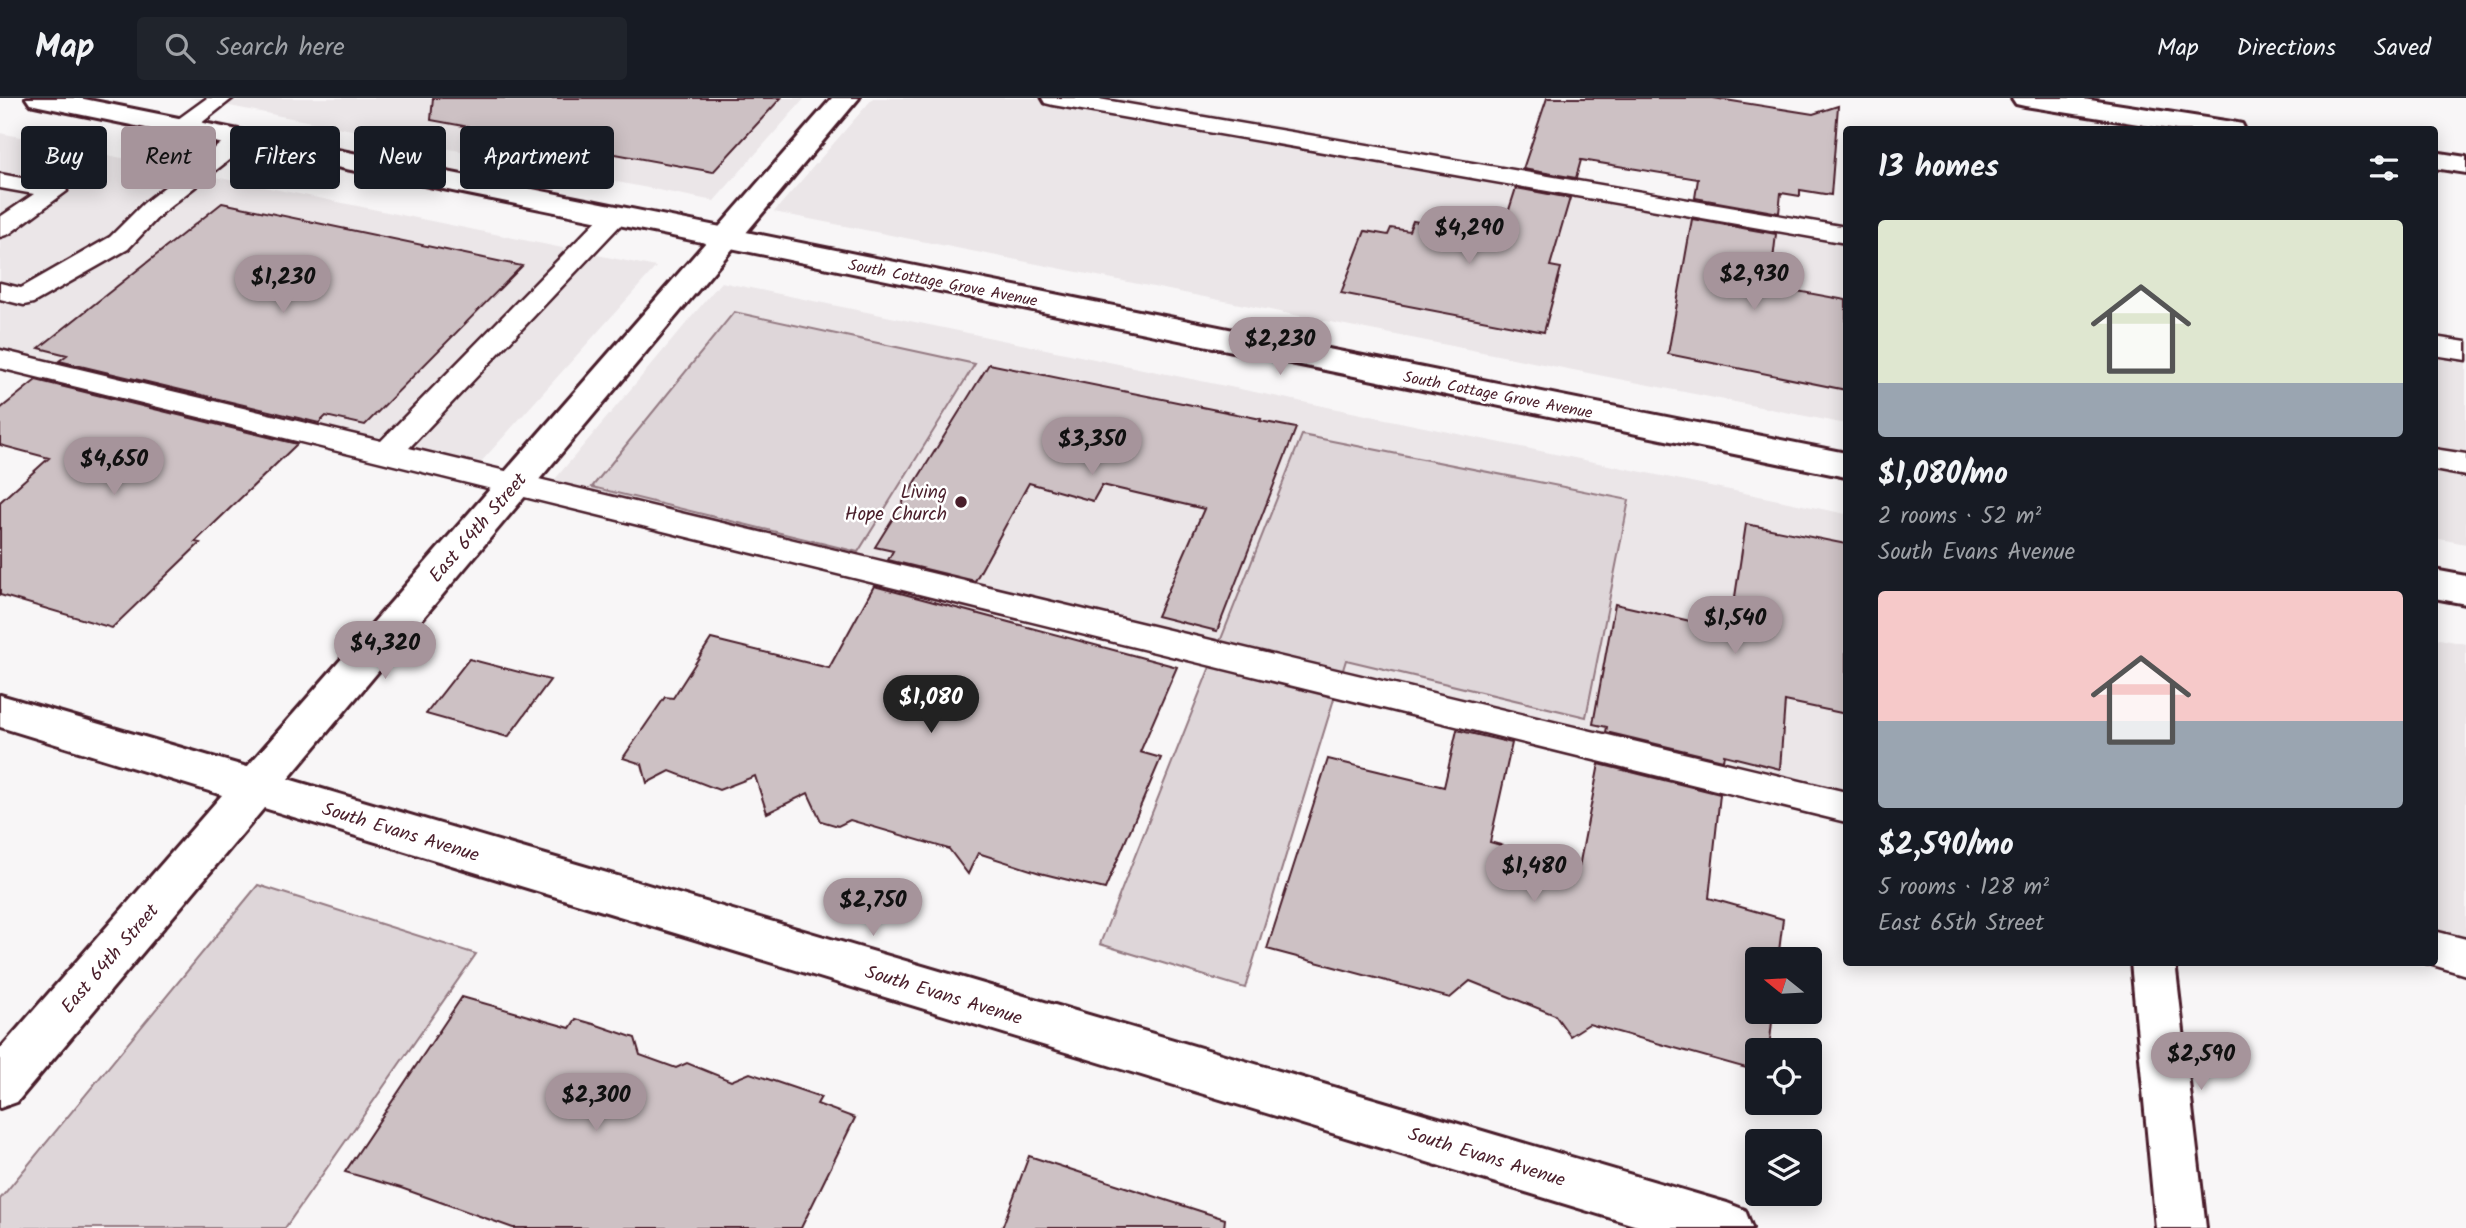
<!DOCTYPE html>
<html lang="en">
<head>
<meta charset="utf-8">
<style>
	:root { --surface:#171b24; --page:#20242c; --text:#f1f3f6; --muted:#9ea1a6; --line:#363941; --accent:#a6949b }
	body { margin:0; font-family:Kalam,sans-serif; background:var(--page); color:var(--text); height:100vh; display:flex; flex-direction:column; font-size:26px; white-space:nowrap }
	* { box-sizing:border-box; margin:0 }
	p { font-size:23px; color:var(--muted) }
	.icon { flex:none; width:38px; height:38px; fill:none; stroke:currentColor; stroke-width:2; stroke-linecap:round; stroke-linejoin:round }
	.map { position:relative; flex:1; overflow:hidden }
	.details { position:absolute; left:1843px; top:28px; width:595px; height:840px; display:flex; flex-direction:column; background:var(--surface); border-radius:7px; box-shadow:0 4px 18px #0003 }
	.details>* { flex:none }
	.guide { position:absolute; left:21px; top:28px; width:665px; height:63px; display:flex; gap:14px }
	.needle { width:46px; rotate:288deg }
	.controls { position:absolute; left:1745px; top:849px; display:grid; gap:14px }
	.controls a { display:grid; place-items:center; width:77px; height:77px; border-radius:7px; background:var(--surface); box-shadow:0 4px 18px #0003; font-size:35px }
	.price { position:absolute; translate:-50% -60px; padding:0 16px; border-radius:24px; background:var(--accent); color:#111; font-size:23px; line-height:46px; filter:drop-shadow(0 2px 4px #0008) }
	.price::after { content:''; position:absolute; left:50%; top:42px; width:21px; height:16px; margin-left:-10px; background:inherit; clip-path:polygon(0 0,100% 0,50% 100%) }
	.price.selected { background:#222; color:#fff }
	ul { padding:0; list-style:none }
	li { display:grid; align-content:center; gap:14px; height:371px; padding:0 35px }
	li span { display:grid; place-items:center; height:217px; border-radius:7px; color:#555 }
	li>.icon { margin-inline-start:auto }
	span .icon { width:126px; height:126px; fill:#fffc; stroke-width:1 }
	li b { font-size:30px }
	h2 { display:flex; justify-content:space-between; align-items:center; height:84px; padding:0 35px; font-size:30px }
	.tag { padding:0 24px; border-radius:7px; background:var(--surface); box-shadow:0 4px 18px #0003; font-size:24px; line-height:63px }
	.tag.selected { background:var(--accent); color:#111 }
	header { display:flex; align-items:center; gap:42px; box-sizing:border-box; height:98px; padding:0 35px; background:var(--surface); border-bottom:2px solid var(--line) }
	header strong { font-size:33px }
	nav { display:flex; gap:38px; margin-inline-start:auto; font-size:24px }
	.search { width:490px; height:63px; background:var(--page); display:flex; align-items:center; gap:18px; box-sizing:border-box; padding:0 24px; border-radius:7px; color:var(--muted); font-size:26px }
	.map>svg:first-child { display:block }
	.built { fill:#ebe6e8 }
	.green { fill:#ded6d9; stroke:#947a82; stroke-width:2 }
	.building { fill:#cdc1c4; stroke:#4a1f2b; stroke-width:2 }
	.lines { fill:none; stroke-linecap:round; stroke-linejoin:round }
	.service-casing { stroke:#4a1f2b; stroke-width:5 }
	.minor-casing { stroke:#4a1f2b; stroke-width:6 }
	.secondary-casing { stroke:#4a1f2b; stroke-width:6 }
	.service { fill:#fff; fill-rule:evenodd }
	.minor { fill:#fff; fill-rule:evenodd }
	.secondary { fill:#fff; fill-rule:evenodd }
	.poi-dot { fill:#4a1f2b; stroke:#fff; stroke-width:2.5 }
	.labels { text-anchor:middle; stroke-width:5; stroke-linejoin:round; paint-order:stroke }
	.far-street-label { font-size:16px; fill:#4a1f2b; stroke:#fff }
	.poi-label { font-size:19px; fill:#4a1f2b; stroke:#fff; text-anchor:end }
	.street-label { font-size:19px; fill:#4a1f2b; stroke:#fff }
</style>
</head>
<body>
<header>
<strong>Map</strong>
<div class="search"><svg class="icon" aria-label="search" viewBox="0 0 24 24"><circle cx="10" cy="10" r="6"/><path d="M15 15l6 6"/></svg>Search here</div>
<nav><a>Map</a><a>Directions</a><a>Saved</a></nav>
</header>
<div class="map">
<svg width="2466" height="1130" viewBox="0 0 2466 1130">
	<rect width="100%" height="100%" fill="#f8f6f7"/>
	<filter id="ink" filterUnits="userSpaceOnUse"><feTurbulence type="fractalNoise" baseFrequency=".0143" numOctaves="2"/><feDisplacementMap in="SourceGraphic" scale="14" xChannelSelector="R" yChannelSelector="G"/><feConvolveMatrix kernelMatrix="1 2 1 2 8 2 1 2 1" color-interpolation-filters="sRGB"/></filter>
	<g filter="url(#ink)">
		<!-- built -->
		<path class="built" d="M189,0H805L714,103Z
			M873,0H1117L1846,127V326L774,114Z
			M0,35L656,169L471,375L0,261Z
			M721,184L1846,416V709L545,393Z
			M2434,248L2466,253V446L2434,440Z
			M2434,540L2466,546V859L2434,851Z"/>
		<!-- green -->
		<path class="green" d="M734,214L975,266L858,454L592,389Z
			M1302,337L1629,402L1586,619L1346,562L1245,890L1100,846Z
			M258,787L476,856L285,1130H0V1101Z"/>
		<!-- building -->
		<path class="building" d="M433,0H781L713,74L431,22Z
			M1547,0H1713L1813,16L1838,8L1831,97L1800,92V98L1781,95L1779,115L1695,100L1698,81L1581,62L1576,80L1523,71Z
			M1516,90L1570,100L1550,168L1561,170L1544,234L1341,195L1365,133L1388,137L1391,130L1409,133L1413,123L1500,140Z
			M222,105L522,168L365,327L326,318L319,325L59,263L67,257L39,250Z
			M1692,121L1776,136L1770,188L1846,202V292L1668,256Z
			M989,266L1261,321L1260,323L1296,330L1217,533L1157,518L1204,411L1102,387L1093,403L1029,385L975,483L888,462L893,453L875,449Z
			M36,282L297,346L195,444L200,445L112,530L0,497V404L49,360L0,347V311Z
			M1746,426L1846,446V616L1785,603L1780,671L1724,657L1723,662L1606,634L1607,629L1593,626L1615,506L1730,532Z
			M874,488L1177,569L1140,654L1161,660L1105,791L1040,775L978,755L968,776L949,751L850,722L838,728L821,723L808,695L767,715L755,678L719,692L670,673L647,685L642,666L623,660L665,599L673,600L711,541L829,570Z
			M469,561L550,582L508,639L426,616Z
			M1457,632L1512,645L1490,744L1579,769L1599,666L1720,696L1709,800L1783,821L1778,861H1757V914H1773L1769,952H1757V973L1589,926L1570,938L1555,917L1470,883L1450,900L1267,851L1328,661L1444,689Z
			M462,899L570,930L576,921L597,927L635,940L640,957L676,970L687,965L731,983L750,975L821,999L817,1006L855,1020L801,1130H513L401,1090L345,1074Z
			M1029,1058L1225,1121L1224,1130H1002Z"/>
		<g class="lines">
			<!-- service casing -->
			<g class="service-casing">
				<path id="service" d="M207,0H233L190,34H174L170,29L174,24Z
					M1042,0H1093L1846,129V145L1053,7L1045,5Z
					M241,34L249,36L253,41L249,46L162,115L128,151L33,205L24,207L0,201V185L21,190L110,139L144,105L233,36Z
					M0,76L64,88L67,93L9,136L0,139V119L34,96L0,90Z
					M615,110L624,113L628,118L624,123L409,350L1846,694V724L0,270V252L381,343L606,113Z
					M2434,239L2466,244V262L2434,257Z
					M2434,351L2466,356V378L2434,372Z
					M2434,833L2466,841V877L2423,864H2434Z"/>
			</g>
			<!-- minor casing -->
			<g class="minor-casing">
				<path id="minor" d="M832,0H859L288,681L1727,1105L1745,1112L1752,1130H1644L264,710L17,1004L0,1010V951L222,697L0,629V597L247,669Z
					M2012,0H2077L2232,24L2242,26L2245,32H2176L2025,8L2016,6Z
					M2434,54L2466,59V75L2434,70Z
					M2131,864H2175L2206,1130H2156Z"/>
			</g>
			<!-- secondary casing -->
			<g class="secondary-casing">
				<path id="secondary" d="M26,0H79L1846,355V379L39,8L30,6Z
					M2434,472L2466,478V506L2434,500Z"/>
			</g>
			<!-- service -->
			<use href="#service" class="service"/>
			<!-- minor -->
			<use href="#minor" class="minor"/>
			<!-- secondary -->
			<use href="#secondary" class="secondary"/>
		</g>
	</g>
	<!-- markers -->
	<circle class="poi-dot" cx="961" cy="404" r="7"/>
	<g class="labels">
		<!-- far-street labels -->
		<g class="far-street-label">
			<text transform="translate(943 184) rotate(11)" y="6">South Cottage Grove Avenue</text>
			<text transform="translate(1498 296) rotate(11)" y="6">South Cottage Grove Avenue</text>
		</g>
		<!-- poi labels -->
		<g class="poi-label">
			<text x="947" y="400">Living<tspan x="947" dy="22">Hope Church</tspan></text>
		</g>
		<!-- street labels -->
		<g class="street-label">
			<text transform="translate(477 429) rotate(-49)" y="7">East 64th Street</text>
			<text transform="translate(401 733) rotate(17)" y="7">South Evans Avenue</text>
			<text transform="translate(109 860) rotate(-49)" y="7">East 64th Street</text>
			<text transform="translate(944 896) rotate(17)" y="7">South Evans Avenue</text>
			<text transform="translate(1487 1058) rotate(17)" y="7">South Evans Avenue</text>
		</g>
	</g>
</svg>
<div class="controls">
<a><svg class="needle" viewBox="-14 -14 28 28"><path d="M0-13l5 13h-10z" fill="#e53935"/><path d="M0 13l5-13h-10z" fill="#9ea1a6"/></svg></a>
<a><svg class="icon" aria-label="locate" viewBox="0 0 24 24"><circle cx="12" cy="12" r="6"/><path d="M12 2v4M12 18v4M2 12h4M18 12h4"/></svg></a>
<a><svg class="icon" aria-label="layers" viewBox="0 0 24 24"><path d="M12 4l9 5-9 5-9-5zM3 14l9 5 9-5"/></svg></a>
</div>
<b class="price" style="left:1469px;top:168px">$4,290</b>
<b class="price" style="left:1754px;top:214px">$2,930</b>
<b class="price" style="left:283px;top:217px">$1,230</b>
<b class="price" style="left:1280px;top:279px">$2,230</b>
<b class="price" style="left:1092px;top:379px">$3,350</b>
<b class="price" style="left:114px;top:399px">$4,650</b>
<b class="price" style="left:1735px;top:558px">$1,540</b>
<b class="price" style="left:385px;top:583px">$4,320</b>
<b class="price selected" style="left:931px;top:637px">$1,080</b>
<b class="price" style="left:1534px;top:806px">$1,480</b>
<b class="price" style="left:873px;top:840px">$2,750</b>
<b class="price" style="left:2201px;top:994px">$2,590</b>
<b class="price" style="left:596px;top:1035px">$2,300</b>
<div class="guide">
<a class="tag">Buy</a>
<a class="tag selected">Rent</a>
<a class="tag">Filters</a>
<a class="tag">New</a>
<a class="tag">Apartment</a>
</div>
<section class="details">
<h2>13 homes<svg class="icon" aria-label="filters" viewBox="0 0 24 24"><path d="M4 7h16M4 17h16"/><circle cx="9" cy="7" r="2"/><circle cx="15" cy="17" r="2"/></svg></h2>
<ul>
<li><span style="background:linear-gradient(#dfe7d0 75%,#9aa5b1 0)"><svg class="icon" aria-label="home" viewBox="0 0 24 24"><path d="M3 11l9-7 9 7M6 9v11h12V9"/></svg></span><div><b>$1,080/mo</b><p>2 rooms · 52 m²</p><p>South Evans Avenue</p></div></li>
<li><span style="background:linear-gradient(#f6c9c9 60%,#9aa5b1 0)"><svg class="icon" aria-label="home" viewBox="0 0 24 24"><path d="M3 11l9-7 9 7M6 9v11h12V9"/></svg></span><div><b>$2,590/mo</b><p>5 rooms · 128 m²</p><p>East 65th Street</p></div></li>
</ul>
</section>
</div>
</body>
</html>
